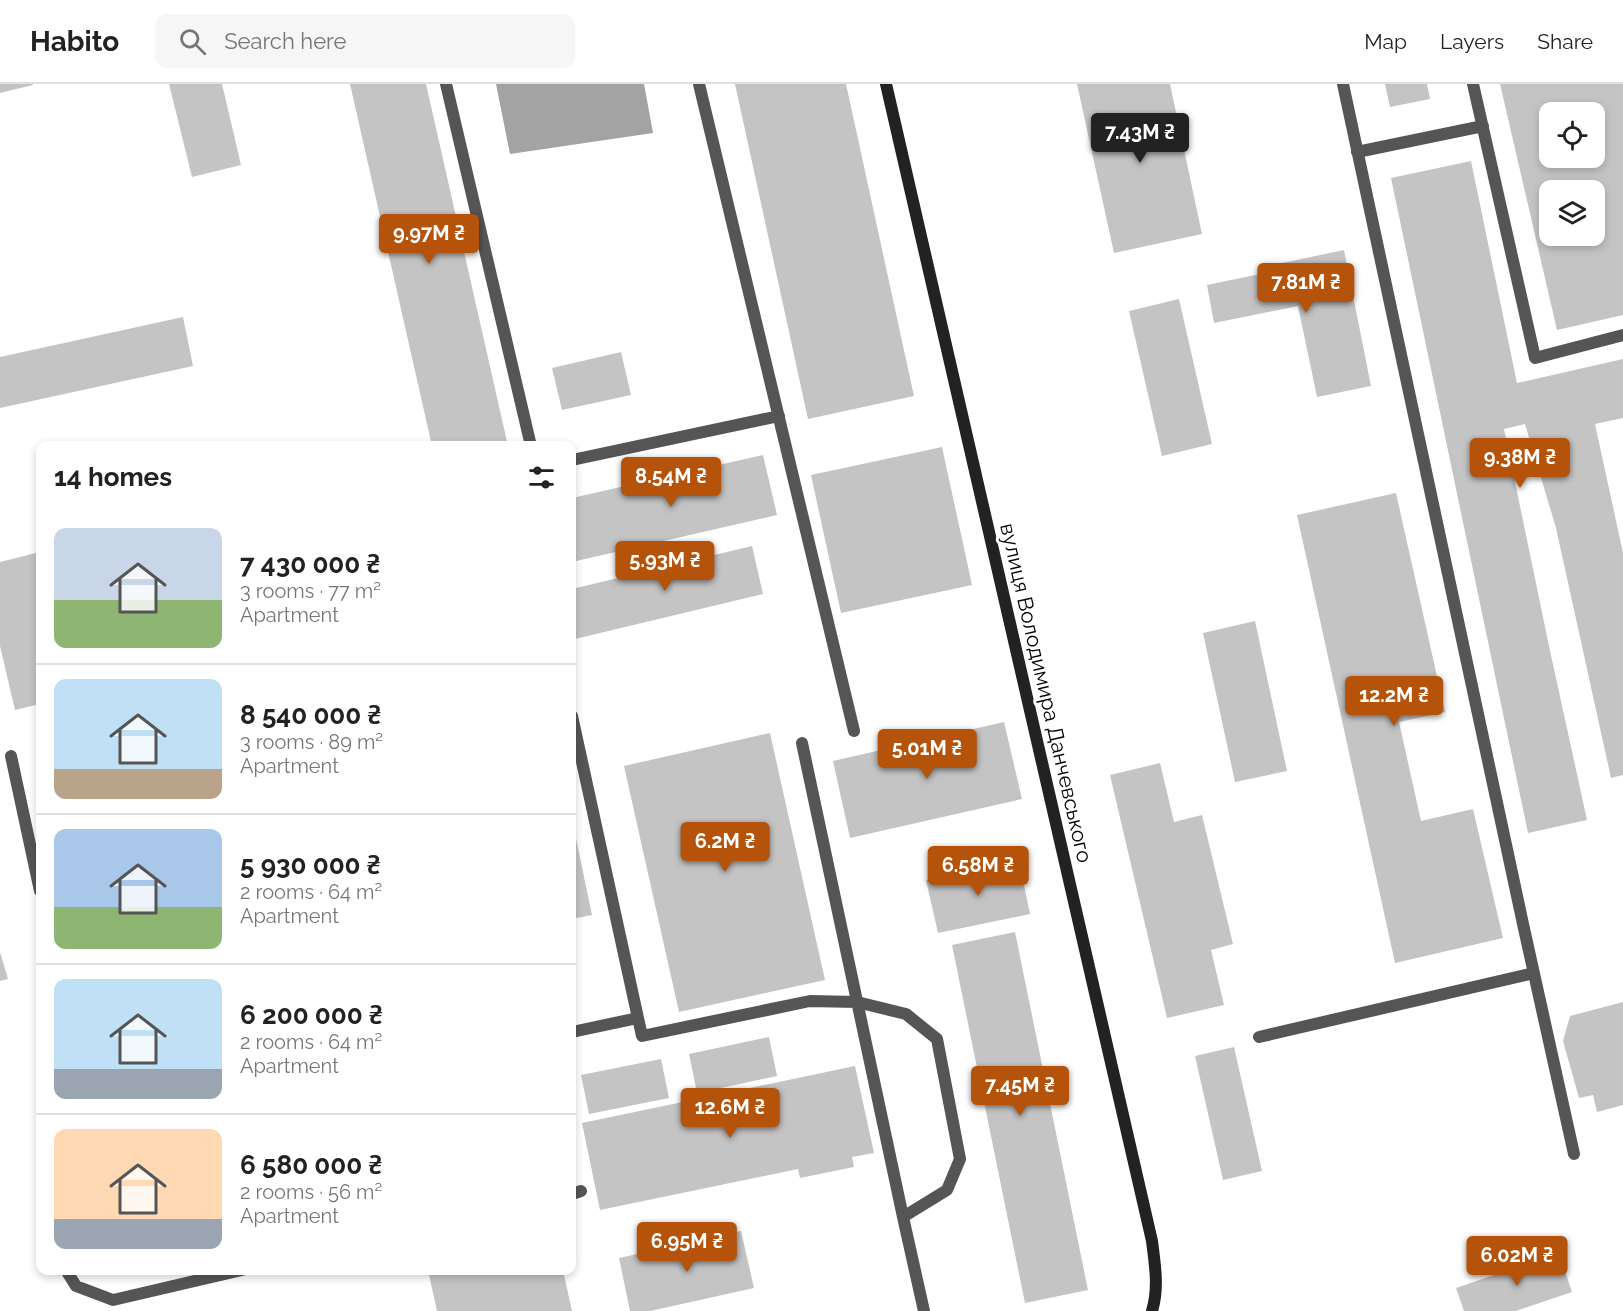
<!DOCTYPE html>
<html lang="en">
<head>
<meta charset="utf-8">
<style>
	:root { --surface:#fff; --page:#f6f6f6; --text:#222; --muted:#767676; --line:#e0e0e0; --accent:#b45309 }
	body { margin:0; font-family:Raleway,sans-serif; background:var(--page); color:var(--text); height:100vh; display:flex; flex-direction:column; font-size:22px; white-space:nowrap }
	* { box-sizing:border-box; margin:0 }
	p { font-size:20px; color:var(--muted) }
	.icon { flex:none; width:33px; height:33px; fill:none; stroke:currentColor; stroke-width:2; stroke-linecap:round; stroke-linejoin:round }
	.map { position:relative; flex:1; overflow:hidden }
	.sheet { position:absolute; left:36px; top:357px; width:540px; height:834px; display:flex; flex-direction:column; background:var(--surface); border-radius:12px; box-shadow:0 3px 9px #0003 }
	.sheet>* { flex:none }
	.tools { position:absolute; left:1539px; top:18px; display:grid; gap:12px }
	.tools a { display:grid; place-items:center; width:66px; height:66px; border-radius:12px; background:var(--surface); box-shadow:0 3px 9px #0003; font-size:30px }
	.price { position:absolute; translate:-50% -51px; padding:0 14px; border-radius:6px; background:var(--accent); color:#fff; font-size:20px; line-height:39px; filter:drop-shadow(0 2px 3px #0008) }
	.price::after { content:''; position:absolute; left:50%; top:36px; width:18px; height:14px; margin-left:-9px; background:inherit; clip-path:polygon(0 0,100% 0,50% 100%) }
	.price.current { background:#222; color:#fff }
	ul { padding:0; list-style:none }
	li { display:flex; align-items:center; gap:18px; height:150px; padding:0 18px }
	li+li { border-top:2px solid var(--line) }
	li span { display:grid; place-items:center; flex:none; width:168px; height:120px; border-radius:12px; color:#555 }
	li>.icon { margin-inline-start:auto }
	span .icon { width:72px; height:72px; fill:#fffc; stroke-width:1 }
	li b { font-size:26px }
	h2 { display:flex; justify-content:space-between; align-items:center; height:72px; padding:0 18px; font-size:26px }
	header { display:flex; align-items:center; gap:36px; box-sizing:border-box; height:84px; padding:0 30px; background:var(--surface); border-bottom:2px solid var(--line) }
	header strong { font-size:28px }
	nav { display:flex; gap:33px; margin-inline-start:auto; font-size:21px }
	.search { width:420px; height:54px; background:var(--page); display:flex; align-items:center; gap:15px; box-sizing:border-box; padding:0 21px; border-radius:12px; color:var(--muted); font-size:22px }
	.map>svg:first-child { display:block }
	.water { fill:#a3a3a3 }
	.building { fill:#c4c4c4; fill-rule:evenodd }
	.lines { fill:none; stroke-linecap:round; stroke-linejoin:round }
	.lane { stroke:#555; stroke-width:12 }
	.secondary { stroke:#222; stroke-width:12 }
	.labels { text-anchor:middle; stroke-width:6; stroke-linejoin:round; paint-order:stroke }
	.street-label { font-size:21px; fill:#000; stroke:#fff }
</style>
</head>
<body>
<header>
<strong>Habito</strong>
<div class="search"><svg class="icon" aria-label="search" viewBox="0 0 24 24"><circle cx="10" cy="10" r="6"/><path d="M15 15l6 6"/></svg>Search here</div>
<nav><a>Map</a><a>Layers</a><a>Share</a></nav>
</header>
<div class="map">
<svg width="1623" height="1227" viewBox="0 0 1623 1227">
	<rect width="100%" height="100%" fill="#fff"/>
	<!-- water -->
	<path class="water" d="M496,0H644L653,49L510,70Z"/>
	<!-- building -->
	<path class="building" d="M0,0H33V1L0,9Z
		M169,0H222L241,81L192,93Z
		M350,0H426L508,362H432Z
		M735,0H846L914,312L808,335Z
		M1077,0H1170L1202,150L1114,169Z
		M1385,0H1427L1430,15L1390,23Z
		M1500,0H1623V231L1557,246ZM1550,28H1594V74H1550ZM1550,106H1594V152H1550Z
		M1471,77L1517,299L1623,275V334L1595,340L1623,469V691L1611,694L1556,444L1525,340L1504,345L1549,562L1587,736L1528,749L1391,94Z
		M1344,166L1371,302L1317,313L1298,222L1214,239L1207,201L1260,190L1258,184Z
		M1179,215L1212,360L1162,372L1129,227Z
		M183,233L193,282L0,324V273Z
		M621,268L631,311L562,326L552,284Z
		M942,363L972,501L841,529L811,391Z
		M763,371L777,431L572,478V414Z
		M1396,409L1445,628L1399,638L1421,737L1473,725L1503,854L1395,879L1297,431Z
		M752,462L763,510L575,555L572,541V505Z
		M40,468V620L15,626L0,562V478Z
		M1255,537L1287,687L1235,698L1203,549Z
		M1004,638L1022,715L850,754L833,677Z
		M770,649L825,896L679,928L624,682Z
		M1160,679L1174,738L1202,731L1233,860L1211,866L1224,921L1167,934L1110,691Z
		M573,740L592,831L572,835V740Z
		M1019,777L1030,830L938,849L926,796Z
		M1015,848L1088,1206L1025,1219L952,861Z
		M0,868L8,895L0,897Z
		M1623,918V1021L1597,1028L1593,1011L1579,1014L1563,957L1570,932Z
		M769,953L777,992L697,1009L689,970Z
		M1234,963L1262,1087L1223,1096L1195,972Z
		M661,975L669,1014L589,1030L581,991Z
		M855,982L874,1069L852,1073L854,1083L800,1094L798,1085L600,1126L582,1039Z
		M741,1147L754,1204L650,1227H630L619,1174Z
		M1559,1169L1572,1208L1516,1227H1464L1456,1204Z
		M428,1186H563L572,1227H437Z"/>
	<g class="lines">
		<!-- lane -->
		<path class="lane" d="M446,0L531,362
			M699,0L854,647
			M1343,0L1523,840L1574,1070
			M1473,0L1535,274L1623,251
			M1357,68L1483,42
			M572,376L779,332
			M572,632L638,934L572,948
			M802,659L903,1133
			M11,672L40,807
			M638,934L642,952L810,917L857,918L906,930L937,955L960,1075L947,1106L903,1133L924,1227
			M1259,953L1534,889
			M572,1110L581,1107
			M66,1186L76,1202L113,1216L242,1186"/>
		<!-- secondary -->
		<path class="secondary" d="M886,0L1152,1157C1155,1181 1159,1204 1152,1227"/>
	</g>
	<g class="labels">
		<!-- street labels -->
		<g class="street-label">
			<text transform="translate(1046 609) rotate(77)" y="7">вулиця Володимира Данчевського</text>
		</g>
	</g>
</svg>
<div class="tools">
<a><svg class="icon" aria-label="locate" viewBox="0 0 24 24"><circle cx="12" cy="12" r="6"/><path d="M12 2v4M12 18v4M2 12h4M18 12h4"/></svg></a>
<a><svg class="icon" aria-label="layers" viewBox="0 0 24 24"><path d="M12 4l9 5-9 5-9-5zM3 14l9 5 9-5"/></svg></a>
</div>
<b class="price current" style="left:1140px;top:80px">7.43M ₴</b>
<b class="price" style="left:429px;top:181px">9.97M ₴</b>
<b class="price" style="left:1306px;top:230px">7.81M ₴</b>
<b class="price" style="left:1520px;top:405px">9.38M ₴</b>
<b class="price" style="left:671px;top:424px">8.54M ₴</b>
<b class="price" style="left:665px;top:508px">5.93M ₴</b>
<b class="price" style="left:1394px;top:643px">12.2M ₴</b>
<b class="price" style="left:927px;top:696px">5.01M ₴</b>
<b class="price" style="left:725px;top:789px">6.2M ₴</b>
<b class="price" style="left:978px;top:813px">6.58M ₴</b>
<b class="price" style="left:1020px;top:1033px">7.45M ₴</b>
<b class="price" style="left:730px;top:1055px">12.6M ₴</b>
<b class="price" style="left:687px;top:1189px">6.95M ₴</b>
<b class="price" style="left:1517px;top:1203px">6.02M ₴</b>
<section class="sheet">
<h2>14 homes<svg class="icon" aria-label="filters" viewBox="0 0 24 24"><path d="M4 7h16M4 17h16"/><circle cx="9" cy="7" r="2"/><circle cx="15" cy="17" r="2"/></svg></h2>
<ul>
<li><span style="background:linear-gradient(#c9d6e8 60%,#8fb573 0)"><svg class="icon" aria-label="home" viewBox="0 0 24 24"><path d="M3 11l9-7 9 7M6 9v11h12V9"/></svg></span><div><b>7 430 000 ₴</b><p>3 rooms · 77 m²</p><p>Apartment</p></div></li>
<li><span style="background:linear-gradient(#bfe0f5 75%,#b9a48a 0)"><svg class="icon" aria-label="home" viewBox="0 0 24 24"><path d="M3 11l9-7 9 7M6 9v11h12V9"/></svg></span><div><b>8 540 000 ₴</b><p>3 rooms · 89 m²</p><p>Apartment</p></div></li>
<li><span style="background:linear-gradient(#a9c7e8 65%,#8fb573 0)"><svg class="icon" aria-label="home" viewBox="0 0 24 24"><path d="M3 11l9-7 9 7M6 9v11h12V9"/></svg></span><div><b>5 930 000 ₴</b><p>2 rooms · 64 m²</p><p>Apartment</p></div></li>
<li><span style="background:linear-gradient(#bfe0f5 75%,#9aa5b1 0)"><svg class="icon" aria-label="home" viewBox="0 0 24 24"><path d="M3 11l9-7 9 7M6 9v11h12V9"/></svg></span><div><b>6 200 000 ₴</b><p>2 rooms · 64 m²</p><p>Apartment</p></div></li>
<li><span style="background:linear-gradient(#ffd9b3 75%,#9aa5b1 0)"><svg class="icon" aria-label="home" viewBox="0 0 24 24"><path d="M3 11l9-7 9 7M6 9v11h12V9"/></svg></span><div><b>6 580 000 ₴</b><p>2 rooms · 56 m²</p><p>Apartment</p></div></li>
</ul>
</section>
</div>
</body>
</html>
